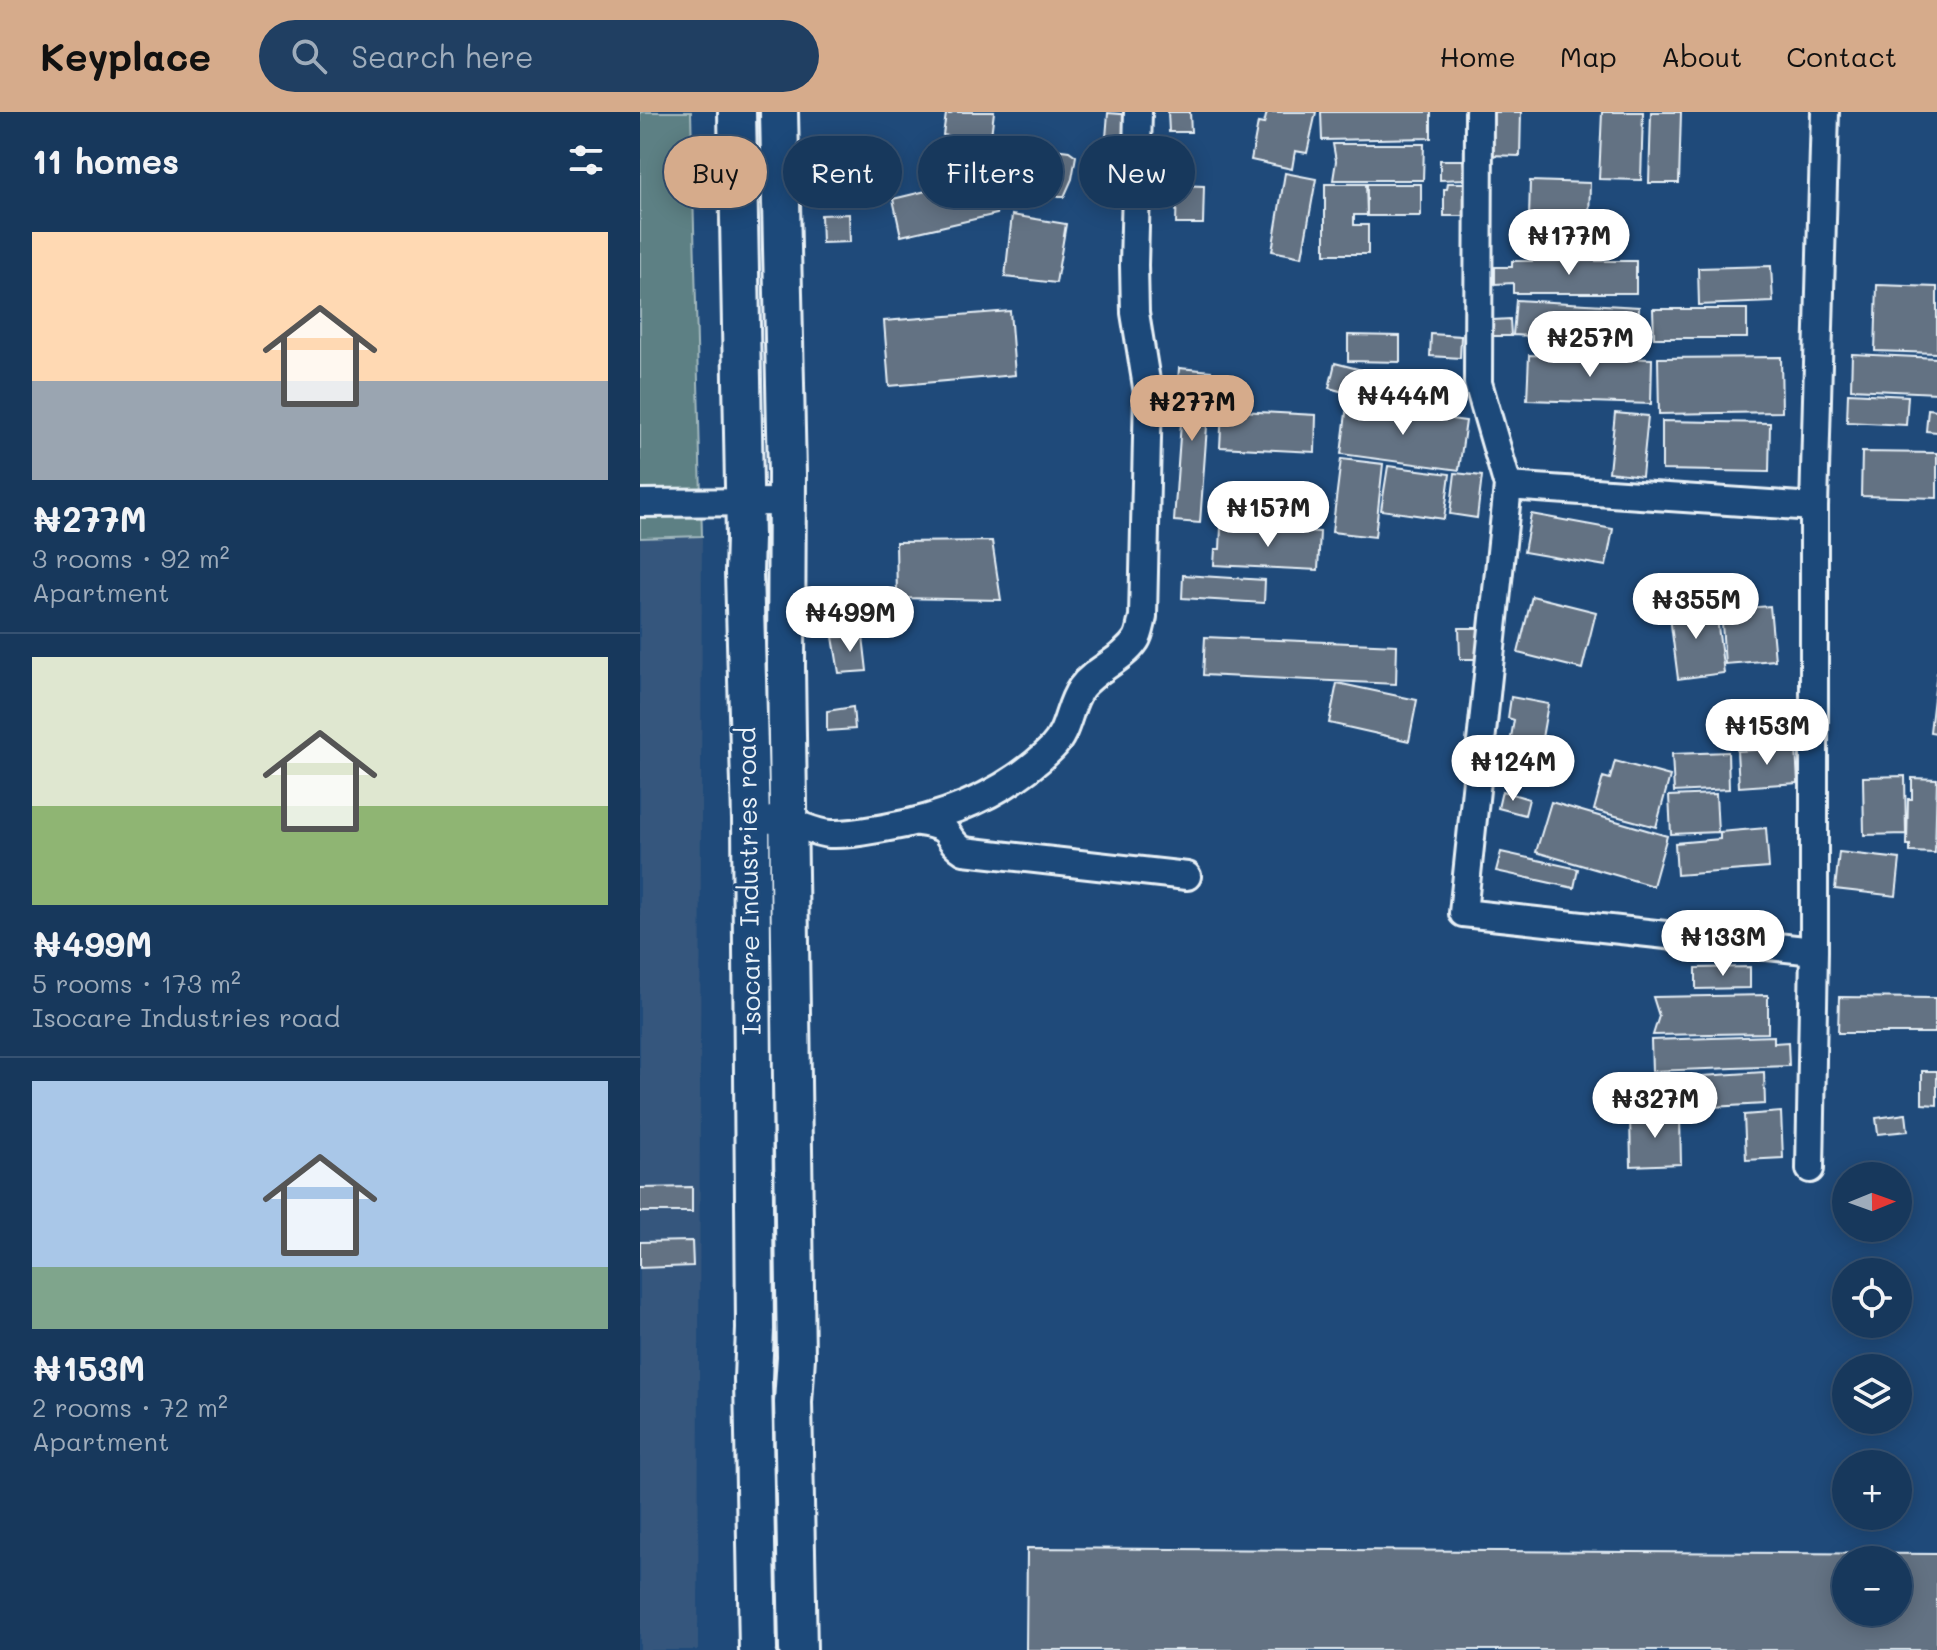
<!DOCTYPE html>
<html lang="en">
<head>
<meta charset="utf-8">
<style>
	:root { --surface:#17385c; --page:#203f62; --text:#f1f3f6; --muted:#9eacbb; --line:#365272; --accent:#d6ab8b }
	body { margin:0; font-family:Mali,sans-serif; background:var(--page); color:var(--text); height:100vh; display:flex; flex-direction:column; font-size:30px; white-space:nowrap }
	* { box-sizing:border-box; margin:0 }
	p { font-size:26px; color:var(--muted) }
	.icon { flex:none; width:44px; height:44px; fill:none; stroke:currentColor; stroke-width:2; stroke-linecap:round; stroke-linejoin:round }
	.map { position:relative; flex:1; overflow:hidden }
	.panel { display:flex; flex-direction:column; background:var(--surface); width:640px }
	.panel>* { flex:none }
	.guide { position:absolute; left:24px; top:24px; width:760px; height:72px; display:flex; gap:16px }
	.needle { width:52px; rotate:89deg }
	.controls { position:absolute; left:1192px; top:1050px; display:grid; gap:16px }
	.controls a { display:grid; place-items:center; width:80px; height:80px; border-radius:50%; background:var(--surface); box-shadow:0 4px 20px #0003,0 0 0 2px var(--line); font-size:40px }
	.price { position:absolute; translate:-50% -68px; padding:0 18px; border-radius:28px; background:#fff; color:#222; font-size:26px; line-height:52px; filter:drop-shadow(0 2px 4px #0008) }
	.price::after { content:''; position:absolute; left:50%; top:48px; width:24px; height:18px; margin-left:-12px; background:inherit; clip-path:polygon(0 0,100% 0,50% 100%) }
	.price.current { background:var(--accent); color:#111 }
	ul { padding:0; list-style:none }
	li { display:grid; align-content:center; gap:16px; height:424px; padding:0 32px }
	li+li { border-top:2px solid var(--line) }
	li span { display:grid; place-items:center; height:248px; border-radius:0px; color:#555 }
	li>.icon { margin-inline-start:auto }
	span .icon { width:144px; height:144px; fill:#fffc; stroke-width:1 }
	li b { font-size:34px }
	h2 { display:flex; justify-content:space-between; align-items:center; height:96px; padding:0 32px; font-size:34px }
	.tag { padding:0 28px; border-radius:36px; background:var(--surface); box-shadow:0 4px 20px #0003,0 0 0 2px var(--line); font-size:28px; line-height:72px }
	.tag.current { background:var(--accent); color:#111 }
	header { display:flex; align-items:center; gap:48px; box-sizing:border-box; height:112px; padding:0 40px; background:var(--accent); color:#111 }
	header strong { font-size:38px }
	nav { display:flex; gap:44px; margin-inline-start:auto; font-size:28px }
	.search { width:560px; height:72px; background:var(--page); display:flex; align-items:center; gap:20px; box-sizing:border-box; padding:0 28px; border-radius:44px; color:var(--muted); font-size:30px }
	main { display:flex; flex:1; min-height:0 }
	.map>svg:first-child { display:block }
	.built { fill:#34567d }
	.green { fill:#5d8084; stroke:#a2b8be; stroke-width:2 }
	.building { fill:#647283; stroke:#e8f1f8; stroke-width:2; fill-rule:evenodd }
	.lines { fill:none; stroke-linecap:round; stroke-linejoin:round }
	.street-casing { stroke:#e8f1f8; stroke-width:32 }
	.secondary-casing { stroke:#e8f1f8; stroke-width:42 }
	.street { stroke:#1f4a7a; stroke-width:26 }
	.secondary { stroke:#1f4a7a; stroke-width:36 }
	.labels { text-anchor:middle; stroke-width:6; stroke-linejoin:round; paint-order:stroke }
	.street-label { font-size:26px; fill:#e8f1f8; stroke:#1f4a7a }
</style>
</head>
<body>
<header>
<strong>Keyplace</strong>
<div class="search"><svg class="icon" aria-label="search" viewBox="0 0 24 24"><circle cx="10" cy="10" r="6"/><path d="M15 15l6 6"/></svg>Search here</div>
<nav><a>Home</a><a>Map</a><a>About</a><a>Contact</a></nav>
</header>
<main>
<section class="panel">
<h2>11 homes<svg class="icon" aria-label="filters" viewBox="0 0 24 24"><path d="M4 7h16M4 17h16"/><circle cx="9" cy="7" r="2"/><circle cx="15" cy="17" r="2"/></svg></h2>
<ul>
<li><span style="background:linear-gradient(#ffd9b3 60%,#9aa5b1 0)"><svg class="icon" aria-label="home" viewBox="0 0 24 24"><path d="M3 11l9-7 9 7M6 9v11h12V9"/></svg></span><div><b>₦277M</b><p>3 rooms · 92 m²</p><p>Apartment</p></div></li>
<li><span style="background:linear-gradient(#dfe7d0 60%,#8fb573 0)"><svg class="icon" aria-label="home" viewBox="0 0 24 24"><path d="M3 11l9-7 9 7M6 9v11h12V9"/></svg></span><div><b>₦499M</b><p>5 rooms · 173 m²</p><p>Isocare Industries road</p></div></li>
<li><span style="background:linear-gradient(#a9c7e8 75%,#7fa58c 0)"><svg class="icon" aria-label="home" viewBox="0 0 24 24"><path d="M3 11l9-7 9 7M6 9v11h12V9"/></svg></span><div><b>₦153M</b><p>2 rooms · 72 m²</p><p>Apartment</p></div></li>
</ul>
</section>
<div class="map">
<svg width="1297" height="1538" viewBox="0 0 1297 1538">
	<rect width="100%" height="100%" fill="#1f4a7a"/>
	<filter id="ink" filterUnits="userSpaceOnUse"><feTurbulence type="fractalNoise" baseFrequency=".0125" numOctaves="2"/><feDisplacementMap in="SourceGraphic" scale="16" xChannelSelector="R" yChannelSelector="G"/><feConvolveMatrix kernelMatrix="1 2 1 2 8 2 1 2 1" color-interpolation-filters="sRGB"/></filter>
	<g filter="url(#ink)">
		<!-- built -->
		<path class="built" d="M62,424L58,1538H0V426Z"/>
		<!-- green -->
		<path class="green" d="M0,0H51L62,424L0,426Z"/>
		<!-- building -->
		<path class="building" d="M312,0H354L347,55L313,51L314,37L307,36L309,24L303,23L306,2H311Z
			M528,0H550L551,20H529Z
			M627,0H676L667,41L655,39L652,57L611,48L618,11L624,12Z
			M681,0H791V26L682,28Z
			M848,0H881L880,44L847,43Z
			M962,0H1003L1001,68L959,67Z
			M1011,0H1041L1039,71H1009Z
			M468,1L492,3L489,40L465,38Z
			M363,30L429,39L436,44L432,67L424,85L359,79Z
			M693,32H784L783,68H693L696,49Z
			M800,48H823L824,67L800,68Z
			M645,61L676,67L662,145L632,139Z
			M348,64L357,102L261,124L253,87Z
			M890,69L950,71L949,108L889,106Z
			M808,71H825V104H804V77H807Z
			M685,72H726L727,103H714V113H728V142H685Z
			M727,72H781V104H727Z
			M537,73L564,74L563,112H536Z
			M209,102L210,130L182,131L181,103Z
			M372,103L426,112L416,171L365,165Z
			M872,149H996V181H873V171L855,172V155H872Z
			M1131,154L1133,190L1059,193L1058,156Z
			M1237,173L1297,175V241L1235,239Z
			M876,188L999,195L997,230L873,223Z
			M1013,197H1107V226H1014Z
			M370,199L375,263L249,274L244,209Z
			M870,207L871,224H853V208Z
			M791,222L821,224L820,246L790,244Z
			M708,223L760,224V250L708,249Z
			M912,241L976,242V246L1012,247L1011,292L887,288L889,243L911,244Z
			M1212,242L1297,246V281L1211,277Z
			M1141,245L1142,300L1019,302L1018,246Z
			M695,251L768,270L762,296L689,276Z
			M539,256L571,259L560,411L534,409L542,296L536,295Z
			M1208,281L1268,284L1266,313L1207,310Z
			M707,293L826,309L819,358L701,342Z
			M1288,297L1297,298V320L1286,319Z
			M582,298L676,303L675,340L580,335Z
			M975,301L1008,304L1002,364L969,360Z
			M1022,309L1130,311L1129,360L1022,358Z
			M1222,340L1297,341V386L1221,384Z
			M701,347L743,352L735,425L692,420Z
			M748,354L810,362L804,407L741,398Z
			M815,361L842,364L837,406L810,402Z
			M891,402L973,417L966,454L884,440Z
			M581,415L680,420L678,458L574,453L575,437H580Z
			M352,429L361,488L257,486L256,430Z
			M543,463L625,468L624,491L542,486Z
			M892,484L956,500L942,557L878,541Z
			M1075,491L1084,561L1038,567L1029,497Z
			M1130,494L1135,548L1085,552L1081,498Z
			M819,516H842V547H820Z
			M223,524L227,559L199,561L193,525Z
			M565,525L757,533L756,572L563,563Z
			M1297,560V621L1290,620Z
			M697,571L777,588L769,629L689,611Z
			M871,585L908,592L899,643L869,637L874,608L868,606Z
			M213,595L215,617L187,619V599Z
			M1156,636L1158,671L1099,675L1097,639Z
			M1088,640L1089,677L1034,680L1032,642Z
			M975,649L1030,664L1016,715L954,698L963,665L970,667Z
			M1265,664L1266,722L1224,723L1223,665Z
			M1272,666L1297,667L1295,741L1270,740V733H1267L1268,687H1272Z
			M862,679L889,687L885,703L858,696Z
			M1076,682L1078,720L1031,722L1029,684Z
			M911,690L1027,724L1013,774L896,740Z
			M1126,716L1129,756L1037,763L1035,731L1080,727V720Z
			M861,740L938,757L934,776L856,759Z
			M1199,740L1260,747L1256,784L1195,777Z
			M1110,855V876L1056,877V856Z
			M1128,883V921L1013,923L1019,904L1013,885Z
			M1199,885L1295,886V921H1198Z
			M1134,924V931L1148,930L1149,954L1012,959L1011,928Z
			M1282,959H1297V993L1282,992Z
			M1124,960L1125,992L1018,998L1016,967Z
			M1141,1000L1143,1046L1106,1048L1104,1003Z
			M1266,1002L1268,1019L1238,1022L1236,1006Z
			M1040,1003L1041,1052L991,1054L990,1004Z
			M52,1075V1100H0V1076Z
			M52,1129L53,1154L0,1156V1130Z
			M387,1436L1297,1442V1538H386ZM1206,1448H1258V1500H1206Z"/>
		<g class="lines">
			<!-- street casing -->
			<g class="street-casing">
				<path id="street" d="M839,0L838,271L868,374L823,801L1174,839L1170,1057
					M868,374L1174,395
					M0,391L146,390
					M132,708C155,708 169,720 190,722C210,723 226,719 244,716C308,705 366,682 412,636C429,619 428,594 441,576C456,556 482,549 496,528C500,522 501,512 503,505L508,281L495,201L494,153L498,0
					M278,710C319,716 299,723 324,739L547,764
					M1174,839V395L1185,0"/>
			</g>
			<!-- secondary casing -->
			<g class="secondary-casing">
				<path id="secondary" d="M97,0L105,427L104,460L111,708L115,1217L113,1267L118,1538
					M139,0L147,362L146,554L156,1245L153,1290L158,1538"/>
			</g>
			<!-- street -->
			<use href="#street" class="street"/>
			<!-- secondary -->
			<use href="#secondary" class="secondary"/>
		</g>
	</g>
	<g class="labels">
		<!-- street labels -->
		<g class="street-label">
			<text transform="translate(109 769) rotate(-91)" y="9">Isocare Industries road</text>
		</g>
	</g>
</svg>
<div class="controls">
<a><svg class="needle" viewBox="-14 -14 28 28"><path d="M0-13l5 13h-10z" fill="#e53935"/><path d="M0 13l5-13h-10z" fill="#9eacbb"/></svg></a>
<a><svg class="icon" aria-label="locate" viewBox="0 0 24 24"><circle cx="12" cy="12" r="6"/><path d="M12 2v4M12 18v4M2 12h4M18 12h4"/></svg></a>
<a><svg class="icon" aria-label="layers" viewBox="0 0 24 24"><path d="M12 4l9 5-9 5-9-5zM3 14l9 5 9-5"/></svg></a>
<a>+</a>
<a>−</a>
</div>
<b class="price" style="left:929px;top:165px">₦177M</b>
<b class="price" style="left:950px;top:267px">₦257M</b>
<b class="price" style="left:763px;top:325px">₦444M</b>
<b class="price current" style="left:552px;top:331px">₦277M</b>
<b class="price" style="left:628px;top:437px">₦157M</b>
<b class="price" style="left:1056px;top:529px">₦355M</b>
<b class="price" style="left:210px;top:542px">₦499M</b>
<b class="price" style="left:1127px;top:655px">₦153M</b>
<b class="price" style="left:873px;top:691px">₦124M</b>
<b class="price" style="left:1083px;top:866px">₦133M</b>
<b class="price" style="left:1015px;top:1028px">₦327M</b>
<div class="guide">
<a class="tag current">Buy</a>
<a class="tag">Rent</a>
<a class="tag">Filters</a>
<a class="tag">New</a>
</div>
</div>
</main>
</body>
</html>
